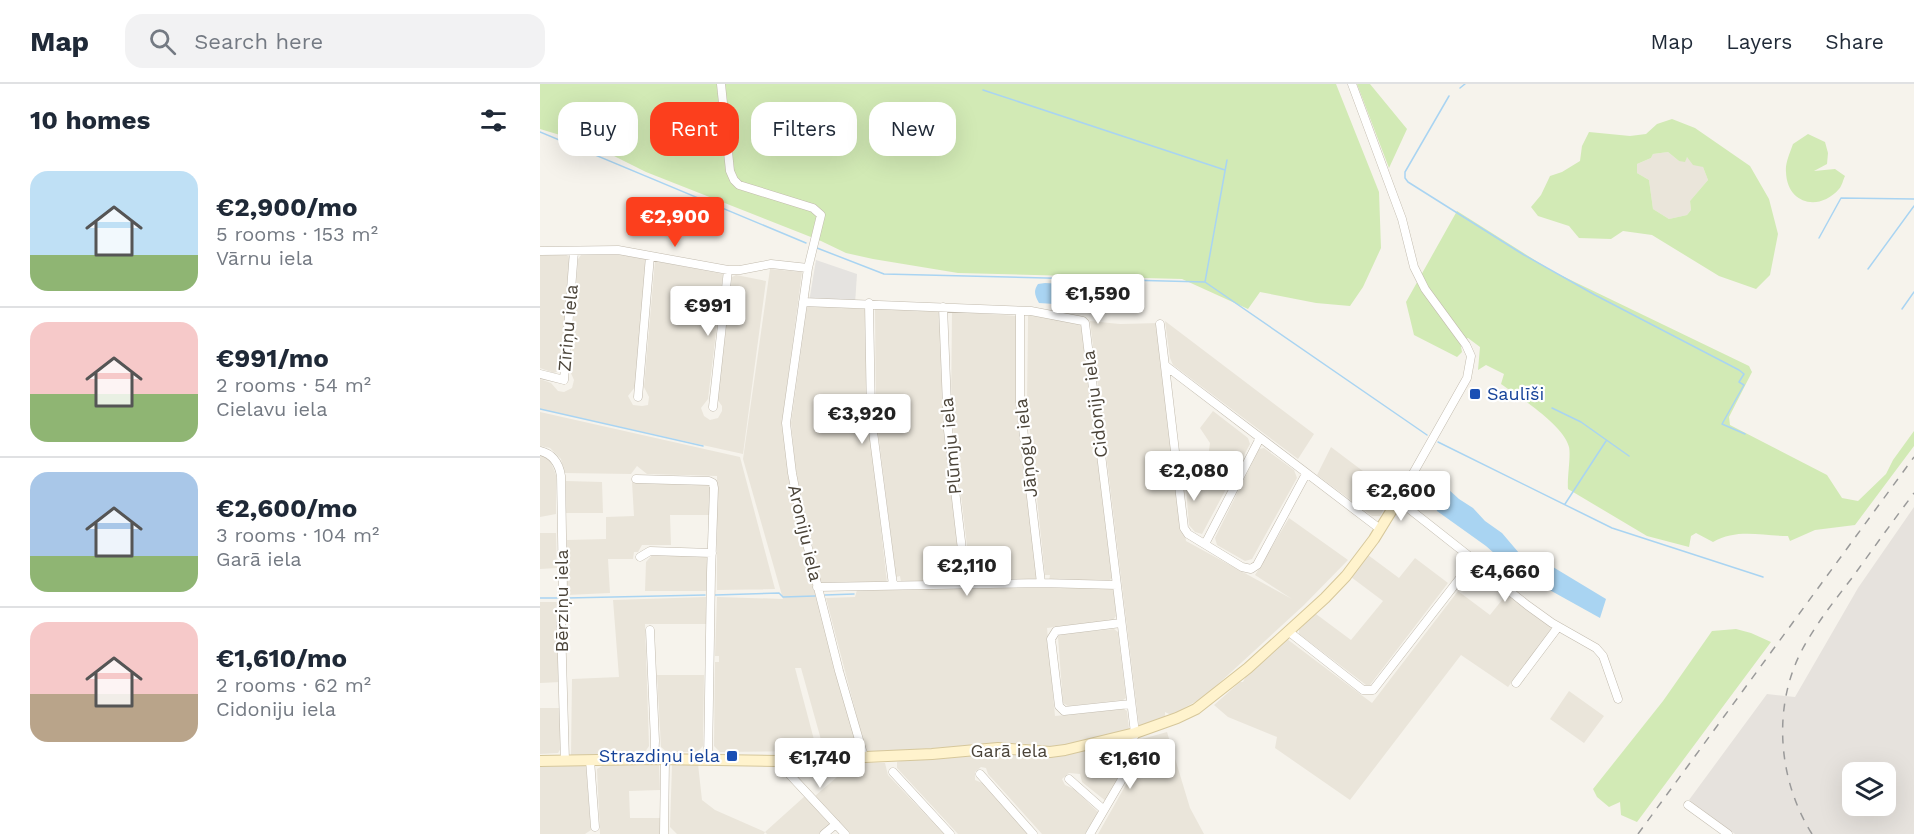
<!DOCTYPE html>
<html lang="en">
<head>
<meta charset="utf-8">
<style>
	:root { --surface:#fff; --page:#f2f2f3; --text:#1f2937; --muted:#747a83; --line:#e0e1e3; --accent:#fc3f1d }
	body { margin:0; font-family:"Work Sans",sans-serif; background:var(--page); color:var(--text); height:100vh; display:flex; flex-direction:column; font-size:22px; white-space:nowrap }
	* { box-sizing:border-box; margin:0 }
	p { font-size:20px; color:var(--muted) }
	.icon { flex:none; width:33px; height:33px; fill:none; stroke:currentColor; stroke-width:2; stroke-linecap:round; stroke-linejoin:round }
	.map { position:relative; flex:1; overflow:hidden }
	.sheet { display:flex; flex-direction:column; background:var(--surface); width:540px }
	.sheet>* { flex:none }
	.guide { position:absolute; left:18px; top:18px; width:570px; height:54px; display:flex; gap:12px }
	.buttons { position:absolute; left:1302px; top:678px; display:grid; gap:12px }
	.buttons a { display:grid; place-items:center; width:54px; height:54px; border-radius:12px; background:var(--surface); box-shadow:0 6px 24px #0002; font-size:30px }
	.price { position:absolute; translate:-50% -51px; padding:0 14px; border-radius:6px; background:#fff; color:#222; font-size:20px; line-height:39px; filter:drop-shadow(0 2px 3px #0008) }
	.price::after { content:''; position:absolute; left:50%; top:36px; width:18px; height:14px; margin-left:-9px; background:inherit; clip-path:polygon(0 0,100% 0,50% 100%) }
	.price.selected { background:var(--accent); color:#fff }
	ul { padding:0; list-style:none }
	li { display:flex; align-items:center; gap:18px; height:150px; padding:0 30px }
	li+li { border-top:2px solid var(--line) }
	li span { display:grid; place-items:center; flex:none; width:168px; height:120px; border-radius:18px; color:#555 }
	li>.icon { margin-inline-start:auto }
	span .icon { width:72px; height:72px; fill:#fffc; stroke-width:1 }
	li b { font-size:26px }
	h2 { display:flex; justify-content:space-between; align-items:center; height:72px; padding:0 30px; font-size:26px }
	.pill { padding:0 21px; border-radius:18px; background:var(--surface); box-shadow:0 6px 24px #0002; font-size:21px; line-height:54px }
	.pill.selected { background:var(--accent); color:#fff }
	header { display:flex; align-items:center; gap:36px; box-sizing:border-box; height:84px; padding:0 30px; background:var(--surface); border-bottom:2px solid var(--line) }
	header strong { font-size:28px }
	nav { display:flex; gap:33px; margin-inline-start:auto; font-size:21px }
	.search { width:420px; height:54px; background:var(--page); display:flex; align-items:center; gap:15px; box-sizing:border-box; padding:0 21px; border-radius:18px; color:var(--muted); font-size:22px }
	main { display:flex; flex:1; min-height:0 }
	.map>svg:first-child { display:block }
	.residential { fill:#eae5da }
	.industrial { fill:#e6e2dd; fill-rule:evenodd }
	.green { fill:#d2eab5; fill-rule:evenodd }
	.parking { fill:#e5e3e0 }
	.water { fill:#a9d4f2 }
	.lines { fill:none; stroke-linecap:round; stroke-linejoin:round }
	.stream { stroke:#a9d4f2; stroke-width:1.5 }
	.street-casing { stroke:#c2bbae; stroke-width:9 }
	.secondary-casing { stroke:#d6c79b; stroke-width:12 }
	.street { stroke:#fff; stroke-width:8 }
	.secondary { stroke:#fff3cd; stroke-width:10 }
	.rail { stroke:#9a9a9a; stroke-width:1.5; stroke-dasharray:8 8; stroke-linecap:butt }
	.transit-dot { fill:#1a4fb4; stroke:#fff; stroke-width:2 }
	.labels { text-anchor:middle; stroke-width:4.5; stroke-linejoin:round; paint-order:stroke }
	.street-label { font-size:18px; fill:#4b4439; stroke:#fff }
	.transit-label { font-size:18px; fill:#164399; stroke:#fff; text-anchor:start }
</style>
</head>
<body>
<header>
<strong>Map</strong>
<div class="search"><svg class="icon" aria-label="search" viewBox="0 0 24 24"><circle cx="10" cy="10" r="6"/><path d="M15 15l6 6"/></svg>Search here</div>
<nav><a>Map</a><a>Layers</a><a>Share</a></nav>
</header>
<main>
<section class="sheet">
<h2>10 homes<svg class="icon" aria-label="filters" viewBox="0 0 24 24"><path d="M4 7h16M4 17h16"/><circle cx="9" cy="7" r="2"/><circle cx="15" cy="17" r="2"/></svg></h2>
<ul>
<li><span style="background:linear-gradient(#bfe0f5 70%,#8fb573 0)"><svg class="icon" aria-label="home" viewBox="0 0 24 24"><path d="M3 11l9-7 9 7M6 9v11h12V9"/></svg></span><div><b>€2,900/mo</b><p>5 rooms · 153 m²</p><p>Vārnu iela</p></div></li>
<li><span style="background:linear-gradient(#f6c9c9 60%,#8fb573 0)"><svg class="icon" aria-label="home" viewBox="0 0 24 24"><path d="M3 11l9-7 9 7M6 9v11h12V9"/></svg></span><div><b>€991/mo</b><p>2 rooms · 54 m²</p><p>Cielavu iela</p></div></li>
<li><span style="background:linear-gradient(#a9c7e8 70%,#8fb573 0)"><svg class="icon" aria-label="home" viewBox="0 0 24 24"><path d="M3 11l9-7 9 7M6 9v11h12V9"/></svg></span><div><b>€2,600/mo</b><p>3 rooms · 104 m²</p><p>Garā iela</p></div></li>
<li><span style="background:linear-gradient(#f6c9c9 60%,#b9a48a 0)"><svg class="icon" aria-label="home" viewBox="0 0 24 24"><path d="M3 11l9-7 9 7M6 9v11h12V9"/></svg></span><div><b>€1,610/mo</b><p>2 rooms · 62 m²</p><p>Cidoniju iela</p></div></li>
</ul>
</section>
<div class="map">
<svg width="1374" height="750" viewBox="0 0 1374 750">
	<rect width="100%" height="100%" fill="#f6f3ec"/>
	<!-- residential -->
	<path class="residential" d="M1128,68L1139,77L1147,73L1163,83L1168,96L1150,117L1151,126L1147,131L1129,135L1113,125L1109,96L1097,89V80L1111,74L1113,70Z
		M25,170L31,174L21,286L14,289L0,284V171Z
		M75,170L106,175L95,303L88,312L93,321L102,322L108,321L109,313L104,303L115,177L183,190L168,315L161,324L164,332L170,336L178,334L182,327V322L177,315L192,193L196,191L226,197L203,370L0,325V295L11,299L18,307L24,308L32,304L34,296L30,287L38,175L41,171Z
		M230,185L262,188L242,340L252,411L318,668L285,670L261,584H255L277,667L180,668L174,662L175,578H179V572H175L177,513L243,515L203,375Z
		M270,221L325,225L328,329L347,499L281,500L256,390L251,339L267,223Z
		M335,225L400,226L421,499L361,498L360,492L356,493L336,332Z
		M412,227L477,232L498,496L433,498L431,495L411,328Z
		M492,230L541,239L572,494L569,497H509L510,491H505L487,319L488,239V232Z
		M550,237L580,240L620,239L646,457L752,515L715,491L749,434L808,476L764,521L664,613L631,631L625,628V634L599,642Z
		M625,237L774,350L758,375L633,281L630,274Z
		M673,327L708,354L710,360L662,450L655,448L649,441L646,404L664,402L670,359L660,344Z
		M0,328L200,373L235,505L177,506V392L107,390L97,382L91,390L24,389L21,375L10,364L0,362Z
		M791,363L852,409L840,432H832L777,391Z
		M724,364L754,386L757,394L712,475L705,477L677,461L675,454L719,365Z
		M0,371L10,376L16,391V430L0,433Z
		M26,397L62,398L63,429H26Z
		M92,398L171,400L169,431H130L131,461H102L98,468H94L93,475H68L70,509L27,511V456L66,455V433L94,432Z
		M0,449H16L17,484L0,485Z
		M113,470L164,471L169,475L168,507H105L106,478Z
		M828,471L859,494L875,474L908,499L830,601H826L759,550V545L776,530L811,556L843,517L811,493Z
		M571,503L574,506L576,532L573,536L507,544L515,632L584,625L587,627L589,645L553,656L514,663L478,659L326,668L286,514L315,513L317,506Z
		M918,507L950,531L966,511L1013,543L968,603L921,571L810,716L735,664L737,653L688,633L674,621L700,598H703L706,592L747,555L832,619Z
		M166,513V540H105L109,662L105,668L31,672L32,595L79,593L73,516Z
		M0,518H17L16,542L21,598L0,599Z
		M574,545L578,548L586,614L583,616L528,622L523,619L518,553L520,550Z
		M117,591H164L163,662L157,668H127L121,663Z
		M1029,607L1064,632L1044,659L1010,635Z
		M0,624H20L21,664L18,669L0,670Z
		M627,648L650,724L664,750H558L588,697L602,655Z
		M591,655L579,696L567,718L542,698L540,690L529,689L522,695L525,701L534,705L558,728L545,750H502L448,690L446,684L441,683L435,688V696L445,700L489,750H418L357,684V678L369,675L465,668L515,671L539,668Z
		M298,679H345L348,691L404,750H310L275,712L305,686Z
		M119,680L120,706L89,707L90,734H120L121,750H60L57,685L64,681Z
		M158,680L162,716L175,726L225,748L265,712L291,742L281,750H227L225,748L224,750H137L130,743L132,681Z
		M46,681L51,746L45,750H0V683Z"/>
	<!-- industrial -->
	<path class="industrial" d="M1374,423V750H1195L1149,716L1227,610L1255,613L1318,504ZM1346,688V722H1312V688Z"/>
	<!-- green -->
	<path class="green" d="M0,0H796L839,108L841,164L823,203L810,222L776,219L720,208L708,225L642,195L418,189L333,175L306,169L281,157L106,88L50,60L0,45Z
		M817,0H830L867,45L849,84Z
		M1132,35L1155,44L1210,82L1229,115L1238,150L1230,191L1216,205L1179,192L1112,151L1083,147L1071,155L1039,154L1029,142L998,132L991,123L1001,111L1010,92L1022,88L1040,77L1042,62L1049,48L1090,52L1106,50L1117,40ZM1128,68L1139,77L1145,78L1147,73L1153,81L1163,83L1168,96L1150,117L1151,126L1147,131L1129,135L1113,125L1109,96L1097,89V80L1111,74L1113,70Z
		M1268,50L1285,58L1288,69L1287,80L1274,87L1295,85L1305,92C1303,96 1302,102 1299,105C1279,128 1247,120 1246,88C1245,79 1250,69 1253,60Z
		M917,127L1012,187L1209,282L1212,288L1189,333L1190,341L1287,391L1302,414L1318,417L1346,390L1353,376L1374,347V362L1315,441L1275,446L1250,457L1248,452C1222,452 1197,444 1173,458L1156,449L1151,452L1149,463L1107,452L1028,405C1027,393 1031,372 1029,363C1023,340 980,314 961,300L964,290L946,281L938,286L940,263L928,254L920,257L922,268L917,273L874,251L866,218Z
		M1196,545L1211,549L1231,558L1097,738L1081,731L1080,718L1069,723L1057,713L1053,705L1123,617L1172,547Z"/>
	<!-- parking -->
	<path class="parking" d="M276,176L317,190L315,220L269,218Z"/>
	<!-- water -->
	<path class="water" d="M505,199L544,201L548,203L550,216L545,222L499,219C495,212 493,207 498,200Z
		M890,394L897,395L919,415L933,424L945,437L962,449L979,469L996,478L1008,480L1066,515L1060,534L972,485L946,462L897,427L895,419L884,410V404Z"/>
	<g class="lines">
		<!-- stream -->
		<path class="stream" d="M920,4L925,0
			M443,6L685,86
			M909,12L865,88V94L868,98L984,171L1055,211L1199,286L1204,290L1199,298L1204,301L1182,340L1205,350
			M0,48L266,159
			M1279,154L1301,114L1374,115
			M277,164L344,190L665,198L887,351
			M1328,185L1374,122
			M665,198L687,76
			M1362,225L1374,208
			M1012,324L1041,338L1089,372
			M0,325L163,362
			M898,358L1072,444L1223,493
			M1025,420L1066,357
			M175,511L239,509L243,513L275,512
			M285,511L314,510
			M0,514H17
			M27,514L165,511"/>
		<!-- street casing -->
		<g class="street-casing">
			<path id="street" d="M181,0L190,87L194,96L199,101L273,124L281,131L268,184L246,339L252,389L262,440L299,587L324,673
				M812,0L862,135L874,183L885,205L926,261L931,272L927,294L858,416L934,476L949,484L972,509L987,521L1012,539L1056,564L1063,572L1078,615
				M0,167L78,166L188,186H200L231,180L268,184
				M263,218L491,227L543,237L545,239L595,649L581,697L550,750
				M329,219L331,332L353,501
				M403,223L408,346L426,500
				M480,227V318L501,499
				M620,240L644,444L648,450L702,483L711,485L717,481L766,390
				M626,282L840,445
				M0,290L24,296L34,167
				M98,313L110,172
				M173,323L188,186
				M0,367C13,370 19,380 21,392L23,508L21,541L25,677
				M96,395L169,397L173,399L174,404L171,489L168,676
				M665,460L720,354
				M100,473L110,467L172,469
				M277,503L501,499L577,501
				M581,539L516,547L511,555L519,622L524,627L590,620
				M110,546L115,657L114,675
				M748,547L823,606H833L934,476
				M976,599L1018,543
				M50,676L55,743
				M237,677L305,750
				M353,688L410,750
				M440,690L493,750
				M529,695L564,726
				M1148,721L1188,750
				M124,750L125,675
				M284,750L296,740"/>
		</g>
		<!-- secondary casing -->
		<g class="secondary-casing">
			<path id="secondary" d="M0,677L114,675L237,677L392,670L458,664L510,668L525,666L595,649L637,634L656,625L708,584L785,514L806,492L834,455L858,416"/>
		</g>
		<!-- street -->
		<use href="#street" class="street"/>
		<!-- secondary -->
		<use href="#secondary" class="secondary"/>
		<!-- rail -->
		<path class="rail" d="M1098,750L1374,373
			M1272,750C1238,696 1232,623 1262,566C1276,540 1294,517 1312,494C1332,466 1353,437 1374,409"/>
	</g>
	<!-- markers -->
	<g class="transit-dot">
		<rect x="929" y="304" width="12" height="12" rx="3"/>
		<rect x="186" y="666" width="12" height="12" rx="3"/>
	</g>
	<g class="labels">
		<!-- street labels -->
		<g class="street-label">
			<text transform="translate(28 244) rotate(-85)" y="6">Zīriņu iela</text>
			<text transform="translate(555 320) rotate(-97)" y="6">Cidoniju iela</text>
			<text transform="translate(411 362) rotate(-95)" y="6">Plūmju iela</text>
			<text transform="translate(486 364) rotate(-96)" y="6">Jāņogu iela</text>
			<text transform="translate(265 449) rotate(77)" y="6">Aroniju iela</text>
			<text transform="translate(22 517) rotate(-90)" y="6">Bērziņu iela</text>
			<text x="469" y="673">Garā iela</text>
		</g>
		<!-- transit labels -->
		<g class="transit-label">
			<text x="947" y="316">Saulīši</text>
			<text x="180" y="678" text-anchor="end">Strazdiņu iela</text>
		</g>
	</g>
</svg>
<div class="buttons">
<a><svg class="icon" aria-label="layers" viewBox="0 0 24 24"><path d="M12 4l9 5-9 5-9-5zM3 14l9 5 9-5"/></svg></a>
</div>
<b class="price selected" style="left:135px;top:164px">€2,900</b>
<b class="price" style="left:558px;top:241px">€1,590</b>
<b class="price" style="left:168px;top:253px">€991</b>
<b class="price" style="left:322px;top:361px">€3,920</b>
<b class="price" style="left:654px;top:418px">€2,080</b>
<b class="price" style="left:861px;top:438px">€2,600</b>
<b class="price" style="left:427px;top:513px">€2,110</b>
<b class="price" style="left:965px;top:519px">€4,660</b>
<b class="price" style="left:280px;top:705px">€1,740</b>
<b class="price" style="left:590px;top:706px">€1,610</b>
<div class="guide">
<a class="pill">Buy</a>
<a class="pill selected">Rent</a>
<a class="pill">Filters</a>
<a class="pill">New</a>
</div>
</div>
</main>
</body>
</html>
